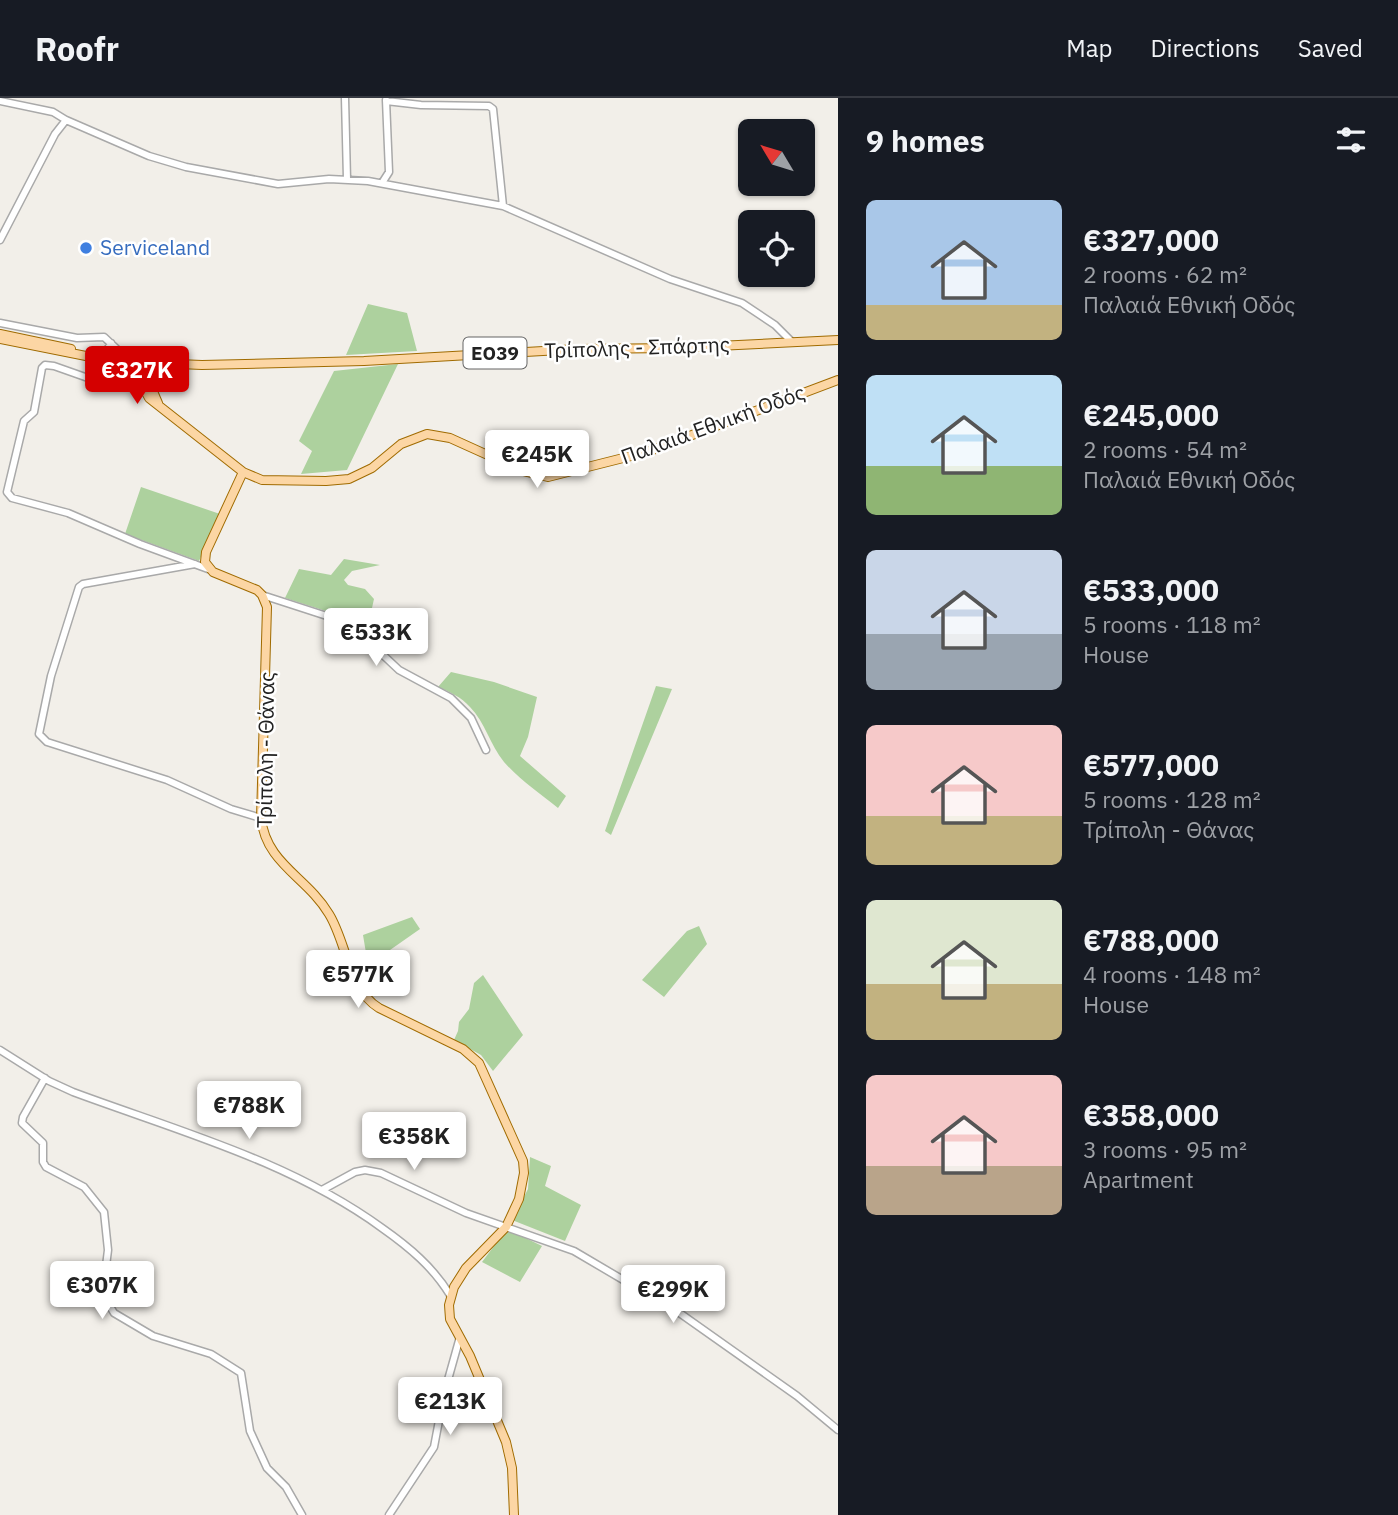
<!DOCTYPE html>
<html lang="en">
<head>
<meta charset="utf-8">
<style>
	:root { --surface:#171b24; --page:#20242c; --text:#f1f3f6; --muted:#9ea1a6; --line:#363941; --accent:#d40000 }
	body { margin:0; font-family:"IBM Plex Sans",sans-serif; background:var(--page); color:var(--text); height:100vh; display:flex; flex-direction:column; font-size:26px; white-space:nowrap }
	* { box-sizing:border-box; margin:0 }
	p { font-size:23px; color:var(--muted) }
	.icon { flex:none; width:38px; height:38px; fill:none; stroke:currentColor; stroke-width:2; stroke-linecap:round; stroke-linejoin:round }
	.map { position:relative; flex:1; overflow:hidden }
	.details { display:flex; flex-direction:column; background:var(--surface); width:560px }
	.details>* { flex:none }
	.needle { width:46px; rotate:308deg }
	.fabs { position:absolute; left:738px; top:21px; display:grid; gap:14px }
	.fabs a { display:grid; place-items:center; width:77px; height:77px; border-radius:10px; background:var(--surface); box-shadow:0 2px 5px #0004; font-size:35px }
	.price { position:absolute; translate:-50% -60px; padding:0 16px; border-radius:7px; background:#fff; color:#222; font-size:23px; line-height:46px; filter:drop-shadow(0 2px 4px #0008) }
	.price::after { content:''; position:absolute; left:50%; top:42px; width:21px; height:16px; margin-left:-10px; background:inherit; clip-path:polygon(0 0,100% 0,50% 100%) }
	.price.on { background:var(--accent); color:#fff }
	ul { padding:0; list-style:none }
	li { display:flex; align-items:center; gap:21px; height:175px; padding:0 28px }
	li span { display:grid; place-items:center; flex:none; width:196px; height:140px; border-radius:10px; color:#555 }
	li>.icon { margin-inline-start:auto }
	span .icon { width:84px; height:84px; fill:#fffc; stroke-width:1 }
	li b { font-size:30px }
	h2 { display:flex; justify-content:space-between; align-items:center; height:84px; padding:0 28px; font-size:30px }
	header { display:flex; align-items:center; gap:42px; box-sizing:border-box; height:98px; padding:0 35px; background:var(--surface); border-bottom:2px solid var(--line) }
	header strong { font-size:33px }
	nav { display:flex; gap:38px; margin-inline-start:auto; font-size:24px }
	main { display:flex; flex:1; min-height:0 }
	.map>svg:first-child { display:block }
	.forest { fill:#add19e }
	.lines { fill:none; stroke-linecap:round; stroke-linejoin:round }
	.minor-casing { stroke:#a9a9a9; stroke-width:9 }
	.major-casing { stroke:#a06b00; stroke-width:10 }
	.minor { stroke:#fff; stroke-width:6 }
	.major { stroke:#fcd6a4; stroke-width:8 }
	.shop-dot { fill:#3f7fe0; stroke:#fff; stroke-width:2.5 }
	.labels { text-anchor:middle; stroke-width:5; stroke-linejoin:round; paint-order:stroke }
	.shield { fill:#fff; stroke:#646464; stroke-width:2 }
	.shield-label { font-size:19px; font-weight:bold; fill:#222 }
	.shop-label { font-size:21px; fill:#366cbe; stroke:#fff; text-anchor:start }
	.street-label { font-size:21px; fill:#222; stroke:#fff }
</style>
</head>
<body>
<header>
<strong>Roofr</strong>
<nav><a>Map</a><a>Directions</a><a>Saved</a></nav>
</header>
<main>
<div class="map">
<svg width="838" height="1417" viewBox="0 0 838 1417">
	<rect width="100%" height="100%" fill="#f2efe9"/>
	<!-- forest -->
	<path class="forest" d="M368,206L407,215L417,253L346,257Z
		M398,266L347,372L301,376L312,353L299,343L334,273Z
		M141,389L220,416L199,463L125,436Z
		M344,461L380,467L352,473L344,482L348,487L365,491L374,501L366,537L332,515L285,500L299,471L331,477Z
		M451,574L494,584L537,599L528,639L520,658L566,698L558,710C539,695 520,682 504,664C490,647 485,624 470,609C461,599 450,594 438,589Z
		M656,588L672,591L611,737L605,733Z
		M412,819L420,831L390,852L367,861L363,837Z
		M699,828L707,846L664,899L642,882L687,833Z
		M483,877L523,937L493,973L481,957L454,942L458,933L459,924L469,911L474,885Z
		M530,1059L551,1068L545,1088L581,1107L565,1143L512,1122L528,1091Z
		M507,1131L542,1148L520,1184L482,1164Z"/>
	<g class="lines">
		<!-- minor casing -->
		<g class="minor-casing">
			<path id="minor" d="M345,0L347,81
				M0,3L53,14L66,22L149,58L186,69L278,86L329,81L368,83L503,108L670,181L742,205L775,227L792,244
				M386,3L421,7L489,8L493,11L503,108
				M382,85L389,74L386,2
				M0,142L55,36L66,22
				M0,225L77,240L104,239L121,255L131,259
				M105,256L111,245
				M123,274L113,284L105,286L54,268L45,267L42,270L34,314L24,323L7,394L12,400L68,415L140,446L208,471
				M195,466L83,486L79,489L51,578L39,636L47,644L167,682L231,711L261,720
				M262,497L336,521L365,540L399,572L451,600L471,620L486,652
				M0,952L49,983L73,994C178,1033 290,1063 382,1130C409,1149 433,1169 450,1197
				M45,980L23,1019L22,1025L43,1045V1064L46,1069L84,1089L104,1114L108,1152L104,1184L108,1205L114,1215L153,1238L211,1256L241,1275L250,1333L267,1370L286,1389L302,1417
				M322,1092L355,1074L365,1072L381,1075L466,1115L574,1153L681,1216L797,1298L838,1332
				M389,1417L434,1349L444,1296L460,1239"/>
		</g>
		<!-- major casing -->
		<g class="major-casing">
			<path id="major" d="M0,236L71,251
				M0,241L101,261L131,264L202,267L364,263L578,251L676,250L838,242
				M104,262L136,285L142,287
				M142,263V287L149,300L243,374L262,382L326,383L349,381L372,370L401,346L427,336L450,340L523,373L548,379L647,354L838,282
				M152,264V291L158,305
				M243,374L206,454L205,464L213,474L257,492L262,497L267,509L261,720C266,766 307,779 329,816C347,845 348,891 379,910L463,951L479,965L523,1063L524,1075L519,1101L506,1129L466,1170L454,1189L449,1207L450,1221L470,1258L506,1344L512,1370L514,1417"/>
		</g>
		<!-- minor -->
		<use href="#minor" class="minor"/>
		<!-- major -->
		<use href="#major" class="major"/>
	</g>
	<!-- markers -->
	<circle class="shop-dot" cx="86" cy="150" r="7"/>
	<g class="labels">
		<!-- shield labels -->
		<rect class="shield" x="463.5" y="239.5" width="63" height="31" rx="5"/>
		<g class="shield-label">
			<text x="495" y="262">ΕΟ39</text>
		</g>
		<!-- shop labels -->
		<g class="shop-label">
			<text x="100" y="157">Serviceland</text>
		</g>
		<!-- street labels -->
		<g class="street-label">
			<text transform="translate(637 250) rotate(-2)" y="7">Τρίπολης - Σπάρτης</text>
			<text transform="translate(713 327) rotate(-20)" y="7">Παλαιά Εθνική Οδός</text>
			<text transform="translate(266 652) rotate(-89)" y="7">Τρίπολη - Θάνας</text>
		</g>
	</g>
</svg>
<div class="fabs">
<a><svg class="needle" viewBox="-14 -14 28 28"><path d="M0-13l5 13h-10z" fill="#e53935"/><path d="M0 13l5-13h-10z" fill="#9ea1a6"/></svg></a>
<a><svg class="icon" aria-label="locate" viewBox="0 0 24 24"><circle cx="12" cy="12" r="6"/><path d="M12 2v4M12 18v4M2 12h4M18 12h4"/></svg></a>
</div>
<b class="price on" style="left:137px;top:308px">€327K</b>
<b class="price" style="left:537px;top:392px">€245K</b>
<b class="price" style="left:376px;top:570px">€533K</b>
<b class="price" style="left:358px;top:912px">€577K</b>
<b class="price" style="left:249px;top:1043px">€788K</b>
<b class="price" style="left:414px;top:1074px">€358K</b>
<b class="price" style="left:102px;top:1223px">€307K</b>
<b class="price" style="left:673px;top:1227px">€299K</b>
<b class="price" style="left:450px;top:1339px">€213K</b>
</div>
<section class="details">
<h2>9 homes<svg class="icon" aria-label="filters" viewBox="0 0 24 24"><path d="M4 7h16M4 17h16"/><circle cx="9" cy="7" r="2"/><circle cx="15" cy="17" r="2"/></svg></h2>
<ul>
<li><span style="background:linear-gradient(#a9c7e8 75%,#c2b280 0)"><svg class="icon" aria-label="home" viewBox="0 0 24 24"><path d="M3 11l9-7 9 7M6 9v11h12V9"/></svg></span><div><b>€327,000</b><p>2 rooms · 62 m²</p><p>Παλαιά Εθνική Οδός</p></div></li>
<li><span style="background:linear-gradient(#bfe0f5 65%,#8fb573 0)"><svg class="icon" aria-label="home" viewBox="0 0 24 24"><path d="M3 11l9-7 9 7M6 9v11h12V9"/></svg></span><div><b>€245,000</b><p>2 rooms · 54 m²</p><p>Παλαιά Εθνική Οδός</p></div></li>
<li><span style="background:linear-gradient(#c9d6e8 60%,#9aa5b1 0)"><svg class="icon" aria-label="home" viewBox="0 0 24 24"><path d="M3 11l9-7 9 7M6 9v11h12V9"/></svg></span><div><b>€533,000</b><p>5 rooms · 118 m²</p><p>House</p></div></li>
<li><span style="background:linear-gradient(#f6c9c9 65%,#c2b280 0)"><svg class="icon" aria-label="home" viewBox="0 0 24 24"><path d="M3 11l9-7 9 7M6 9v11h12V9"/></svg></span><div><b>€577,000</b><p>5 rooms · 128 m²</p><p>Τρίπολη - Θάνας</p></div></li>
<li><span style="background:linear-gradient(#dfe7d0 60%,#c2b280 0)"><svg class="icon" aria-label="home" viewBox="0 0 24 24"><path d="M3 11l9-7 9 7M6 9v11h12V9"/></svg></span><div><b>€788,000</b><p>4 rooms · 148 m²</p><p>House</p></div></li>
<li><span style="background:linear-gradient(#f6c9c9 65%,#b9a48a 0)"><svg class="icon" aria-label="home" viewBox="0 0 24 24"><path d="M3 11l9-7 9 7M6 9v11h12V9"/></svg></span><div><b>€358,000</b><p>3 rooms · 95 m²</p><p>Apartment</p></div></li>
</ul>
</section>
</main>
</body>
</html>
